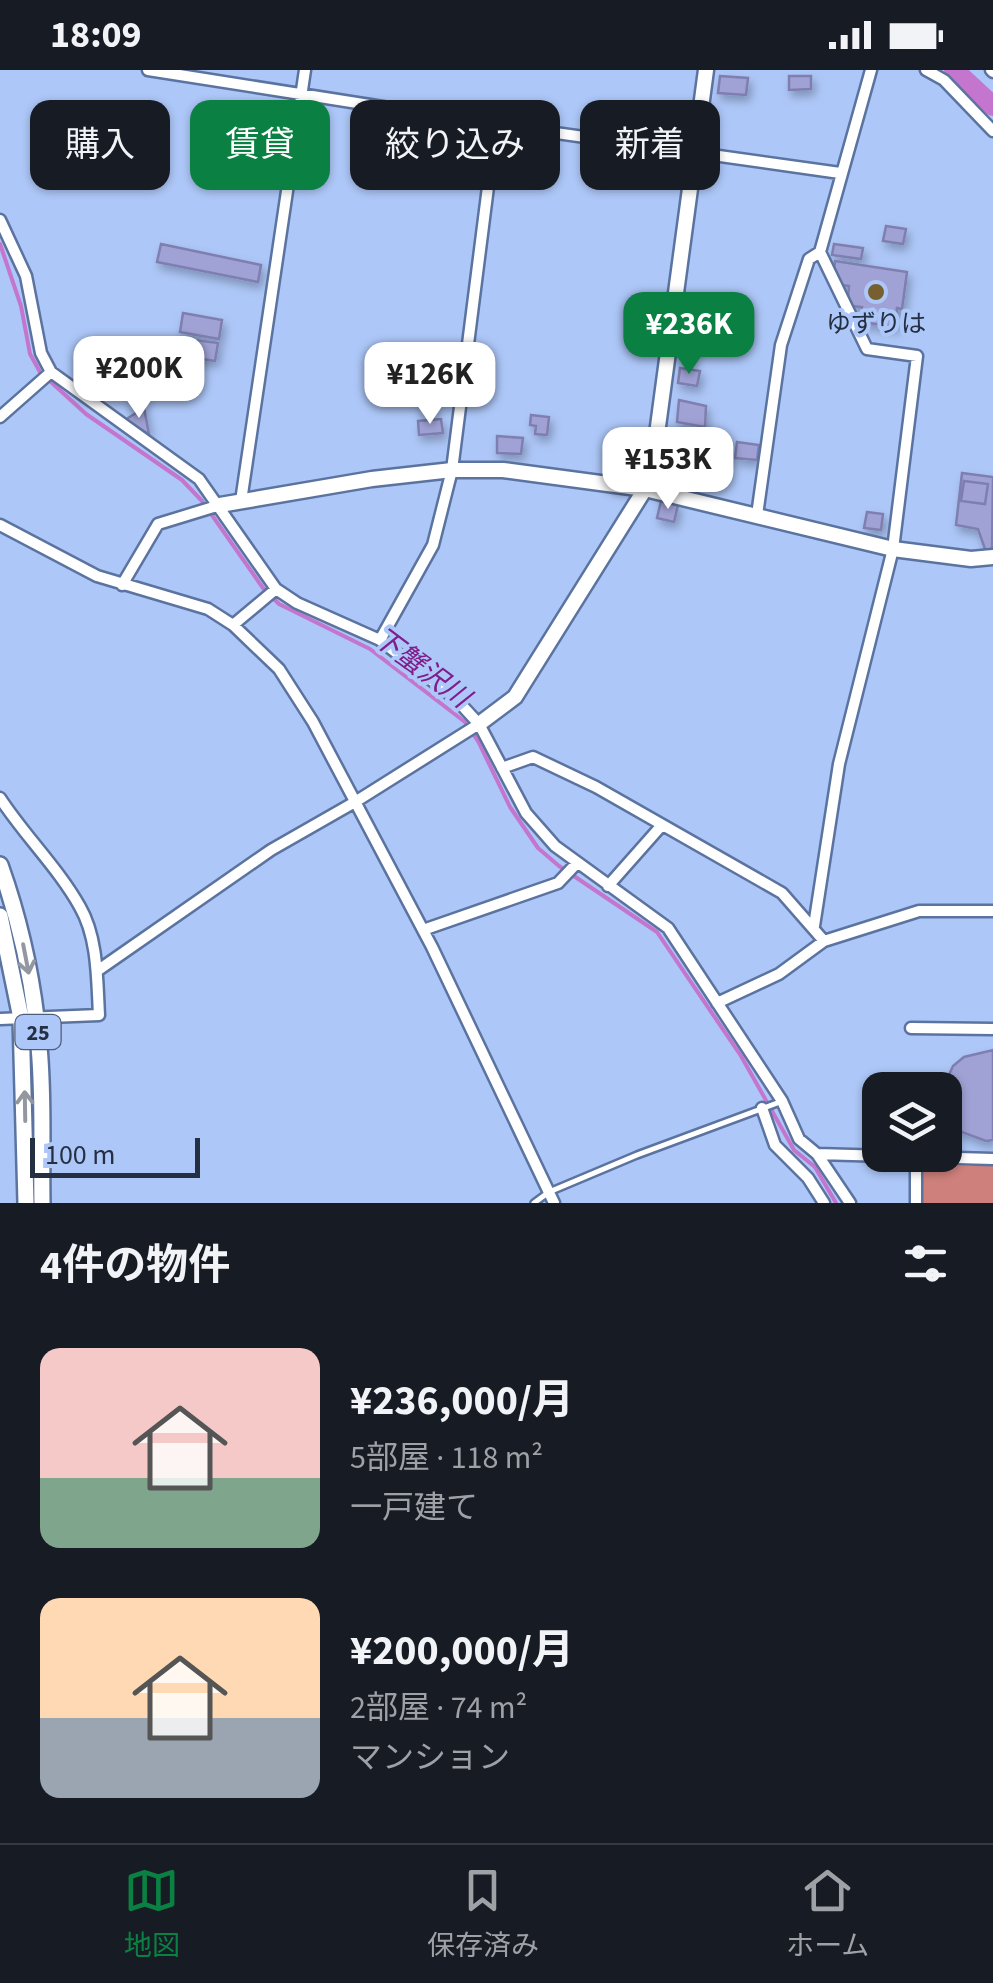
<!DOCTYPE html>
<html lang="ja">
<head>
<meta charset="utf-8">
<style>
	:root { --surface:#171b24; --page:#20242c; --text:#f1f3f6; --muted:#9ea1a6; --line:#363941; --accent:#0b8043 }
	body { margin:0; font-family:"Source Sans 3","Noto Sans JP",sans-serif; background:var(--page); color:var(--text); height:100vh; display:flex; flex-direction:column; font-size:38px; white-space:nowrap }
	* { box-sizing:border-box; margin:0 }
	p { font-size:32px; color:var(--muted) }
	.icon { flex:none; width:55px; height:55px; fill:none; stroke:currentColor; stroke-width:2; stroke-linecap:round; stroke-linejoin:round }
	.map { position:relative; height:1133px; overflow:hidden }
	.side { display:flex; flex-direction:column; background:var(--surface); flex:1 }
	.side>* { flex:none }
	.banner { position:absolute; left:30px; top:30px; width:935px; height:90px; display:flex; gap:20px }
	.tools { position:absolute; left:862px; top:1002px; display:grid; gap:20px }
	.tools a { display:grid; place-items:center; width:100px; height:100px; border-radius:20px; background:var(--surface); box-shadow:0 2px 8px #0004; font-size:50px }
	.scale { position:absolute; left:30px; bottom:25px; width:170px; box-sizing:border-box; padding-left:10px; border:5px solid #252f42; border-top:0; font-size:28px; line-height:35px; white-space:nowrap; color:#252f42; -webkit-text-stroke:8px #adc7f8; paint-order:stroke }
	.price { position:absolute; translate:-50% -85px; padding:0 22px; border-radius:20px; background:#fff; color:#222; font-size:32px; line-height:65px; filter:drop-shadow(0 2px 5px #0008) }
	.price::after { content:''; position:absolute; left:50%; top:60px; width:30px; height:22px; margin-left:-15px; background:inherit; clip-path:polygon(0 0,100% 0,50% 100%) }
	.price.selected { background:var(--accent); color:#fff }
	ul { padding:0; list-style:none }
	li { display:flex; align-items:center; gap:30px; height:250px; padding:0 40px }
	li span { display:grid; place-items:center; flex:none; width:280px; height:200px; border-radius:20px; color:#555 }
	li>.icon { margin-inline-start:auto }
	span .icon { width:120px; height:120px; fill:#fffc; stroke-width:1 }
	li b { font-size:42px }
	h2 { display:flex; justify-content:space-between; align-items:center; height:120px; padding:0 40px; font-size:42px }
	.pill { padding:0 35px; border-radius:20px; background:var(--surface); box-shadow:0 2px 8px #0004; font-size:35px; line-height:90px }
	.pill.selected { background:var(--accent); color:#fff }
	.status { display:flex; justify-content:space-between; align-items:center; height:70px; padding:0 50px; background:var(--surface); direction:ltr }
	.status svg { height:28px; fill:currentColor }
	.tab-bar { display:flex; justify-content:space-around; align-items:center; height:140px; border-top:2px solid var(--line); background:var(--surface); font-size:28px; color:var(--muted) }
	.tab-bar a { display:grid; justify-items:center; gap:5px }
	.tab-bar .selected { color:var(--accent) }
	.map>svg:first-child { display:block }
	.green { fill:#ce807c }
	.lines { fill:none; stroke-linecap:round; stroke-linejoin:round }
	.stream { stroke:#c475ce; stroke-width:4 }
	.river { stroke:#c475ce; stroke-width:20 }
	.building { fill:#a0a2d5; stroke:#7e7fb0; stroke-width:2.5; filter:url(#shadow) }
	.lane-casing { stroke:#5b739f; stroke-width:10 }
	.street-casing { stroke:#5b739f; stroke-width:15 }
	.secondary-casing { stroke:#5b739f; stroke-width:19 }
	.primary-casing { stroke:#5b739f; stroke-width:20 }
	.lane { stroke:#fff; stroke-width:5 }
	.street { stroke:#fff; stroke-width:10 }
	.secondary { stroke:#fff; stroke-width:14 }
	.primary { stroke:#fff; stroke-width:15 }
	.oneway { stroke:#9297a0 }
	.poi-dot { fill:#775f2f; stroke:#adc7f8; stroke-width:4 }
	.labels { text-anchor:middle; stroke-width:8; stroke-linejoin:round; paint-order:stroke }
	.shield { fill:#adc7f8; stroke:#4e5d79; stroke-width:2.5 }
	.shield-label { font-size:22px; font-weight:bold; fill:#252f42 }
	.poi-label { font-size:25px; fill:#252f42; stroke:#adc7f8 }
	.water-label { font-size:28px; font-style:italic; fill:#7f1e8b; stroke:#adc7f8 }
</style>
</head>
<body>
<div class="status"><b>18:09</b><svg viewBox="0 0 49 12"><path d="M0 12V9h3v3zM5 12V6h3v6zM10 12V3h3v9zM15 12V0h3v12zM26 1h20v11H26zM47 4h2v5h-2z"/></svg></div>
<div class="map">
<svg width="993" height="1133" viewBox="0 0 993 1133">
	<defs>
		<filter id="shadow"><feDropShadow dx="3" dy="5.5" stdDeviation="5" flood-color="#0004"/></filter>
	</defs>
	<rect width="100%" height="100%" fill="#adc7f8"/>
	<!-- green -->
	<path class="green" d="M926,1095L993,1096V1133H922V1100Z"/>
	<g class="lines">
		<!-- stream -->
		<path class="stream" d="M0,174L21,236L30,284L40,302L86,344L182,410L202,431L263,518L279,534L370,579L465,652L478,671L510,737L538,778L559,796L657,862L741,986L794,1080L815,1097L836,1133"/>
		<!-- river -->
		<path class="river" d="M954,0L993,36"/>
	</g>
	<!-- building -->
	<path class="building" d="M720,6L748,8L746,25L718,23Z
		M789,6H811V19L789,20Z
		M648,82L670,87L668,102L646,95Z
		M886,156L906,159L903,174L883,171Z
		M161,174L261,195L258,212L157,192Z
		M834,174L863,178L861,189L832,185Z
		M835,191L907,202L902,239L897,238L896,257L861,252L862,237L852,236L848,228L849,216L842,215L834,199Z
		M183,243L222,250L219,269L180,262Z
		M180,268L218,273L215,291L177,285Z
		M680,298L700,301L697,316L678,313Z
		M679,330L706,336L705,357L677,352Z
		M144,338L149,364L125,350Z
		M531,345L549,347L547,365L535,364L536,356L530,355Z
		M441,349L443,363L419,365L418,351Z
		M497,366L523,368L521,384L497,383Z
		M706,369L729,371L727,388L704,385Z
		M737,372L759,375L757,390L735,388Z
		M962,403L993,407L992,480L985,479L978,459L956,455Z
		M964,411L988,414L985,434L961,431Z
		M661,431L678,435L674,452L657,448Z
		M867,442L883,444L881,460L864,458Z
		M993,980V1070L986,1071L959,1061L949,1050L945,1041V1020H942L953,996L964,987Z"/>
	<g class="lines">
		<!-- lane casing -->
		<g class="lane-casing">
			<path id="lane" d="M534,1133L549,1122L637,1085L780,1032"/>
		</g>
		<!-- street casing -->
		<g class="street-casing">
			<path id="street" d="M148,0L478,52L840,103
				M926,0L944,10L993,61
				M991,0L993,2
				M0,150L26,206L41,283L51,302L199,409L276,519L297,533L380,570L456,629L479,654L526,743L555,776L668,858L782,1031L799,1069L817,1084L850,1133
				M0,347L51,302
				M241,431L305,0
				M757,445L781,275L809,189L820,182L871,0
				M0,455L97,506L208,539L233,555L279,599L313,652L432,877L554,1133
				M122,515L158,454L220,435
				M233,555L276,519
				M380,570L433,475L452,400L496,54
				M502,698L533,687L596,717L782,823L824,871L779,904L717,933
				M0,728C24,765 59,799 80,837C98,868 97,910 99,945L0,949
				M608,816L662,755
				M814,856L839,694L893,479L917,286L867,279L820,182
				M423,860L558,813L577,793
				M824,871L919,841H993
				M97,901L271,780L355,732L479,654
				M911,958L993,959
				M762,1038L775,1075L808,1108L824,1133
				M817,1084L993,1089
				M916,1133V1087"/>
		</g>
		<!-- secondary casing -->
		<g class="secondary-casing">
			<path id="secondary" d="M220,435L372,409L452,400H503L645,419L893,479L971,489L993,487
				M479,654L515,627L645,419L652,401L706,0"/>
		</g>
		<!-- primary casing -->
		<g class="primary-casing">
			<path id="primary" d="M0,795C21,854 34,915 39,977C44,1029 41,1081 42,1133
				M0,846L21,948L26,1133"/>
		</g>
		<!-- lane -->
		<use href="#lane" class="lane"/>
		<!-- street -->
		<use href="#street" class="street"/>
		<!-- secondary -->
		<use href="#secondary" class="secondary"/>
		<!-- primary -->
		<use href="#primary" class="primary"/>
	</g>
	<!-- one-way arrows -->
	<defs><path id="oneway-shaft" d="M-6 0H5M1.5-3L5.5 0L1.5 3" fill="none" stroke-width="1.6" stroke-linecap="round" stroke-linejoin="round" transform="scale(2.5)"/></defs>
	<g class="oneway">
		<use href="#oneway-shaft" transform="translate(26 889) rotate(79)"/>
		<use href="#oneway-shaft" transform="translate(25 1036) rotate(-91)"/>
	</g>
	<!-- markers -->
	<circle class="poi-dot" cx="876" cy="222" r="10"/>
	<g class="labels">
		<!-- shield labels -->
		<rect class="shield" x="15.5" y="945" width="45" height="34" rx="8"/>
		<g class="shield-label">
			<text x="38" y="970">25</text>
		</g>
		<!-- poi labels -->
		<g class="poi-label">
			<text x="876" y="262">ゆずりは</text>
		</g>
		<!-- water labels -->
		<g class="water-label">
			<text transform="translate(422 597) rotate(37)" y="10">下蟹沢川</text>
		</g>
	</g>
</svg>
<div class="tools">
<a><svg class="icon" aria-label="layers" viewBox="0 0 24 24"><path d="M12 4l9 5-9 5-9-5zM3 14l9 5 9-5"/></svg></a>
</div>
<div class="scale">100 m</div>
<b class="price selected" style="left:689px;top:307px">¥236K</b>
<b class="price" style="left:139px;top:351px">¥200K</b>
<b class="price" style="left:430px;top:357px">¥126K</b>
<b class="price" style="left:668px;top:442px">¥153K</b>
<div class="banner">
<a class="pill">購入</a>
<a class="pill selected">賃貸</a>
<a class="pill">絞り込み</a>
<a class="pill">新着</a>
</div>
</div>
<section class="side">
<h2>4件の物件<svg class="icon" aria-label="filters" viewBox="0 0 24 24"><path d="M4 7h16M4 17h16"/><circle cx="9" cy="7" r="2"/><circle cx="15" cy="17" r="2"/></svg></h2>
<ul>
<li><span style="background:linear-gradient(#f6c9c9 65%,#7fa58c 0)"><svg class="icon" aria-label="home" viewBox="0 0 24 24"><path d="M3 11l9-7 9 7M6 9v11h12V9"/></svg></span><div><b>¥236,000/月</b><p>5部屋 · 118 m²</p><p>一戸建て</p></div></li>
<li><span style="background:linear-gradient(#ffd9b3 60%,#9aa5b1 0)"><svg class="icon" aria-label="home" viewBox="0 0 24 24"><path d="M3 11l9-7 9 7M6 9v11h12V9"/></svg></span><div><b>¥200,000/月</b><p>2部屋 · 74 m²</p><p>マンション</p></div></li>
</ul>
</section>
<nav class="tab-bar">
<a class="selected"><svg class="icon" aria-label="map" viewBox="0 0 24 24"><path d="M3 6l6-2 6 2 6-2v14l-6 2-6-2-6 2zM9 4v14M15 6v14"/></svg>地図</a>
<a><svg class="icon" aria-label="saved" viewBox="0 0 24 24"><path d="M7 4h10v16l-5-4-5 4z"/></svg>保存済み</a>
<a><svg class="icon" aria-label="home" viewBox="0 0 24 24"><path d="M3 11l9-7 9 7M6 9v11h12V9"/></svg>ホーム</a>
</nav>
</body>
</html>
